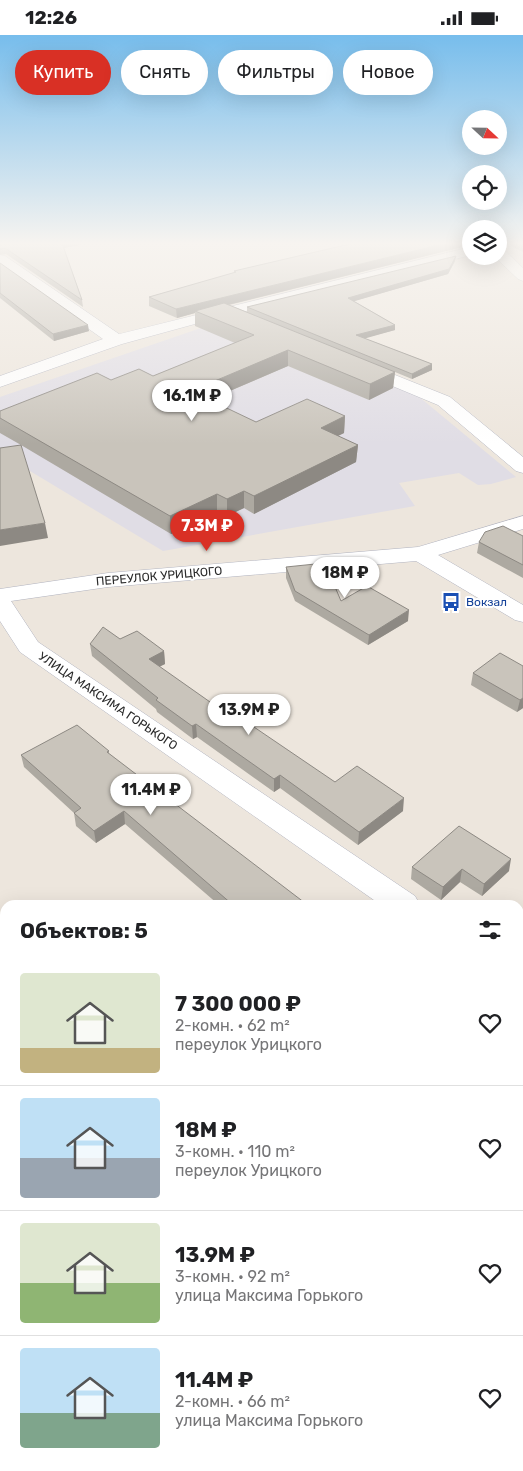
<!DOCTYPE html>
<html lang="ru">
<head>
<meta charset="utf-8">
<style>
	:root { --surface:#fff; --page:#f6f6f6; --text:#202124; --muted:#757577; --line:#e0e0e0; --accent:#d93025 }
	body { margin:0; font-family:Rubik,sans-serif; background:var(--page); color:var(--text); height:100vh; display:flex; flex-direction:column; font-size:19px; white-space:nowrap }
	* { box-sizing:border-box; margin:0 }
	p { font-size:16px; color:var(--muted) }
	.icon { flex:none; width:28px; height:28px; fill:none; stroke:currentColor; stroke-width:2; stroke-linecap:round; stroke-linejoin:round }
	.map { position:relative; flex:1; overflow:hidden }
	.details { position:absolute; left:0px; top:865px; width:524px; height:571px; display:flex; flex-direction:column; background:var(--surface); border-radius:15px 15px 0 0; box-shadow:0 5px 20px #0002 }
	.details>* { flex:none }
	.banner { position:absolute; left:15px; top:15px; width:494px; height:45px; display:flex; gap:10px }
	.needle { width:32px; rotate:112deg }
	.controls { position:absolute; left:462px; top:75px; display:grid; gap:10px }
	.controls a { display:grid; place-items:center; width:45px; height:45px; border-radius:50%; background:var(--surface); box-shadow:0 5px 20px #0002; font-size:25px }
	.price { position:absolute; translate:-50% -42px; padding:0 11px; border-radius:18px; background:#fff; color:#222; font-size:16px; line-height:32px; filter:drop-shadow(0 1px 2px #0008) }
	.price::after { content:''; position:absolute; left:50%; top:30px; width:15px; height:11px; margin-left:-8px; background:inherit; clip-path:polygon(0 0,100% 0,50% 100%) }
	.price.on { background:var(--accent); color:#fff }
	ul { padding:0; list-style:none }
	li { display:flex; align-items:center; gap:15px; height:125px; padding:0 20px }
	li+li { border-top:1px solid var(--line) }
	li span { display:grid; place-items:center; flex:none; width:140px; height:100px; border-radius:5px; color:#555 }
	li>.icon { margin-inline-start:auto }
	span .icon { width:60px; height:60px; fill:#fffc; stroke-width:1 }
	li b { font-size:21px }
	h2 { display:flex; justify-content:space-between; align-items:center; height:60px; padding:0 20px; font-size:21px }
	.tag { padding:0 18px; border-radius:22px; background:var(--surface); box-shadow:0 5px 20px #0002; font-size:18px; line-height:45px }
	.tag.on { background:var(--accent); color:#fff }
	.status { display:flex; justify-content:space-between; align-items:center; height:35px; padding:0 25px; background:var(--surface); direction:ltr }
	.status svg { height:14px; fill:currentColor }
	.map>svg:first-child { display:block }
	.industrial { fill:#e0dde5 }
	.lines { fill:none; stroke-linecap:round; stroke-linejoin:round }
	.minor-casing { stroke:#b1b3bf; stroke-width:1 }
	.minor { fill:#fff; fill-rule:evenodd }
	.wall { fill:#ada9a1 }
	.shaded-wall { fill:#8d8983 }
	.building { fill:#c9c4bb; stroke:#8d8983 }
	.labels { text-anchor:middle; stroke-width:4; stroke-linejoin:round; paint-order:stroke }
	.street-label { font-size:12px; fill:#2b2b2b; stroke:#fff }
	.transit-label { font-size:12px; fill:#164399; stroke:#fff; text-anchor:start }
</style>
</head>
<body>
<div class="status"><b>12:26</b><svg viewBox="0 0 49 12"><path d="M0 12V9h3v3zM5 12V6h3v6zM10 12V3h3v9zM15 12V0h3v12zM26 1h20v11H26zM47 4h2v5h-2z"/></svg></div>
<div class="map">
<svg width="523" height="1436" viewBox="0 0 523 1436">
	<rect width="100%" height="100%" fill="#ede6dd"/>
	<!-- industrial -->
	<path class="industrial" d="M230,283L412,356L516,442L491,449L478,450L459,438L399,448L415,471L163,516L0,418V362Z"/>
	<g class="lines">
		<!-- minor casing -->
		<g class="minor-casing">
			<path id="minor" d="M471,212V220L242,277L255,282L257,285L255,288L249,290L224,281L122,309L0,352V341L103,304L0,231V220L5,221L119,299Z
				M499,214L504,215L523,233V246L518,244L494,221H499Z
				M360,326L450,362L523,422V438L516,436L438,370L354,335L351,331L354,327Z
				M523,481V494L438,520L523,570V587L515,585L416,526L108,552L11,566L38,607L415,861L420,870H381L20,617L0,586V554L108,538L418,512Z
				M519,935L523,936V965L519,964Z
				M523,1173V1216L519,1218V1175Z
				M266,1431H315L313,1436H264Z"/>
		</g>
		<!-- minor -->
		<use href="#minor" class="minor"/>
	</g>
	<!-- wall -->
	<path class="wall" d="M0,208H88L64,213L82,265L83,272L6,219L0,220Z
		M354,208H464L462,212L229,270L247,277V272L455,226L448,239L354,266L395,290V295L364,303L432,329V335L412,344L395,337L393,353L369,365L288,331L209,365L256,387L345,381L344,398L338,401L358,410L356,427L254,479L244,473L227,481L217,476L171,499L21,410L48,503L21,410L0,398V376L111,345L153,341L235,308L195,291V278L177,283L149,271V262L234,238V236Z
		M505,208H523V217Z
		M0,228L89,296L54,306L0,263Z
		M523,501V543L477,518L479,507Z
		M286,532L341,566L408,586L368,610L295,566L286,543Z
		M120,604L164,616L165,629L159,632L247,693L335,747L403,776L358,810L280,753L274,757L197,702L193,704L157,677L156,674L92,621L90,609Z
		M523,631V673L517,677L471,650L473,638Z
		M109,716V719L305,870H219L125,789L96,808L76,791L74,778L24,732L21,720Z
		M412,832L509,836L482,861L460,847L441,865L411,844Z"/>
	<!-- shaded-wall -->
	<path class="shaded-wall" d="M62,208H88L63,213Z
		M447,208H464L462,212L199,277L195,276V278L177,283L176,274Z
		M456,221L455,226L448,239L348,268V263Z
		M88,290L89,296L54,306L53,299Z
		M395,290V295L356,306V300Z
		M288,315V331L192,372L191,356Z
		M432,329V335L412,344V339Z
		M395,337L393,353L369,365L370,349Z
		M345,381L344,398L321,409V393Z
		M358,410L356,427L254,479V461Z
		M244,456V473L227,481V464Z
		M217,459V476L171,499L170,481Z
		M45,488L48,503L0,511V495Z
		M409,575L408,586L368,610L369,600Z
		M164,616L165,629L150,636L149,624Z
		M523,663V673L517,677L520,665Z
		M196,689L197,702L193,704L192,691Z
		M280,740V753L274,757V744Z
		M404,763L403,776L358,810L359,797Z
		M124,776L125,789L96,808L94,796Z
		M511,824L509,836L482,861L484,849Z
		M462,834L460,847L441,865L443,852Z
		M523,1055V1063L519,1067V1059Z
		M120,1431H132L128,1436H115Z"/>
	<!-- building -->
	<path class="building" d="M0,208H62L82,265L5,213L0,214Z
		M354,208H447L176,274L149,262L236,237L234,236Z
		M456,221L449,234L348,263L395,290L356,300L432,329L412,339L247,272Z
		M0,228L88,290L53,299L0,258Z
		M224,268L395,337L370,349L288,315L191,356L256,387L307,364L345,381L321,393L358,410L254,461L244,456L227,464L217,459L170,481L0,383V376L97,338L111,345L139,334L153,341L254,300L195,276Z
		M21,410L45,488L0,495V413Z
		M503,491L523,501V530L479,507L485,497Z
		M325,528L341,566L367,551L409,575L369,600L295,556L286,532Z
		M103,592L120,604L137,596L164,616L149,624L247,693L251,690L335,747L357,731L404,763L359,797L280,740L274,744L196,689L192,691L156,665L158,663L90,609Z
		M500,618L523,631V663L520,665L473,638Z
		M77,690L109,716L107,717L305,868L302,870H233L124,776L94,796L74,778L81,773L21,720Z
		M459,791L511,824L484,849L462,834L443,852L412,832Z
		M519,1038L523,1042V1055L519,1059Z
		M5,1397V1405L2,1400Z
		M519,1411L523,1415V1436H400L404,1431H519Z
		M5,1424V1431H120L115,1436H0V1429Z"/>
	<!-- sky -->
	<linearGradient id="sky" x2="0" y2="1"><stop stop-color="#77bdec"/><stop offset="0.51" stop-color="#f7f4f0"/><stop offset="1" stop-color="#f7f4f0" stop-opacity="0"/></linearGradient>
	<rect width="523" height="409" fill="url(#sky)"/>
	<!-- icons -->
	<defs>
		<g id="bus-bare" transform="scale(1.5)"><path d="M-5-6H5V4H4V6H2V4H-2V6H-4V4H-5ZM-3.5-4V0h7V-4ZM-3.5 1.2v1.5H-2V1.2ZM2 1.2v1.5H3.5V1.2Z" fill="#1a4fb4" stroke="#fff" stroke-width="2.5" paint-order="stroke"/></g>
	</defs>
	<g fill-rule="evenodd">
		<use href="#bus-bare" x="451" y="567"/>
	</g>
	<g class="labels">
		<!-- street labels -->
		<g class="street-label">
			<text transform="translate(159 541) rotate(-5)" y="4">ПЕРЕУЛОК УРИЦКОГО</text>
			<text transform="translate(108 666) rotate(34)" y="4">УЛИЦА МАКСИМА ГОРЬКОГО</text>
		</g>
		<!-- transit labels -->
		<g class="transit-label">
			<text x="466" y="571">Вокзал</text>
		</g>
	</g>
</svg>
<div class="controls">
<a><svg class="needle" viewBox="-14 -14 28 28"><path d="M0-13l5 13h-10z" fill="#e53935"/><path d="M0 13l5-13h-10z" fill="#757577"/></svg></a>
<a><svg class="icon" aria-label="locate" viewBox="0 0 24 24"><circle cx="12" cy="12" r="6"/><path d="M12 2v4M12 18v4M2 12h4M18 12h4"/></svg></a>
<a><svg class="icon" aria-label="layers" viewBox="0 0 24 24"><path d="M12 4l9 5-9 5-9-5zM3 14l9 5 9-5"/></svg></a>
</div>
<b class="price" style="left:192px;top:387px">16.1M ₽</b>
<b class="price on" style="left:207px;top:517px">7.3M ₽</b>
<b class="price" style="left:345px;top:564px">18M ₽</b>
<b class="price" style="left:249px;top:701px">13.9M ₽</b>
<b class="price" style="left:151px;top:781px">11.4M ₽</b>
<div class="banner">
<a class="tag on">Купить</a>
<a class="tag">Снять</a>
<a class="tag">Фильтры</a>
<a class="tag">Новое</a>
</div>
<section class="details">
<h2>Объектов: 5<svg class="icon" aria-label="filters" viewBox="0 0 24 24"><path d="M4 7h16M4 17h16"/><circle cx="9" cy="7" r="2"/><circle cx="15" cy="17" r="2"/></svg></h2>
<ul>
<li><span style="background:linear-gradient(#dfe7d0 75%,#c2b280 0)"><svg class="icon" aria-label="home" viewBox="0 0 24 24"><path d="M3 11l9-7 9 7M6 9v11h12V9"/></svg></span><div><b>7 300 000 ₽</b><p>2-комн. · 62 m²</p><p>переулок Урицкого</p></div><svg class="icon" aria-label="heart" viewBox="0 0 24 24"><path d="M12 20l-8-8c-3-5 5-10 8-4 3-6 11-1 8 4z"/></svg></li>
<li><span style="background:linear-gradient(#bfe0f5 60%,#9aa5b1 0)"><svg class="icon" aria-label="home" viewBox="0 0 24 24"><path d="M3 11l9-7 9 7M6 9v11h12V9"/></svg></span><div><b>18M ₽</b><p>3-комн. · 110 m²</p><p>переулок Урицкого</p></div><svg class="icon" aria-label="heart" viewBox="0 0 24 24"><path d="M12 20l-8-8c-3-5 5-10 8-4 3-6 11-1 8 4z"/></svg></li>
<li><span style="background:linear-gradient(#dfe7d0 60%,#8fb573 0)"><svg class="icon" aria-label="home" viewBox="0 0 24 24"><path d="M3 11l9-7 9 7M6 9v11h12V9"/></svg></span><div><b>13.9M ₽</b><p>3-комн. · 92 m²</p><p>улица Максима Горького</p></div><svg class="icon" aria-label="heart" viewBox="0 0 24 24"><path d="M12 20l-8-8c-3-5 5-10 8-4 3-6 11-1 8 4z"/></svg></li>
<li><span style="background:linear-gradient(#bfe0f5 65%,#7fa58c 0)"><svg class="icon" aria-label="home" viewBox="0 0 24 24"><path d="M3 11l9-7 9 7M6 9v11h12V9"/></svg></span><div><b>11.4M ₽</b><p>2-комн. · 66 m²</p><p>улица Максима Горького</p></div><svg class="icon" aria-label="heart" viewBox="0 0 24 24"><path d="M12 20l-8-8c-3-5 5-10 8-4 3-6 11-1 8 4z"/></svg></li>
</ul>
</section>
</div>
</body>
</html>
